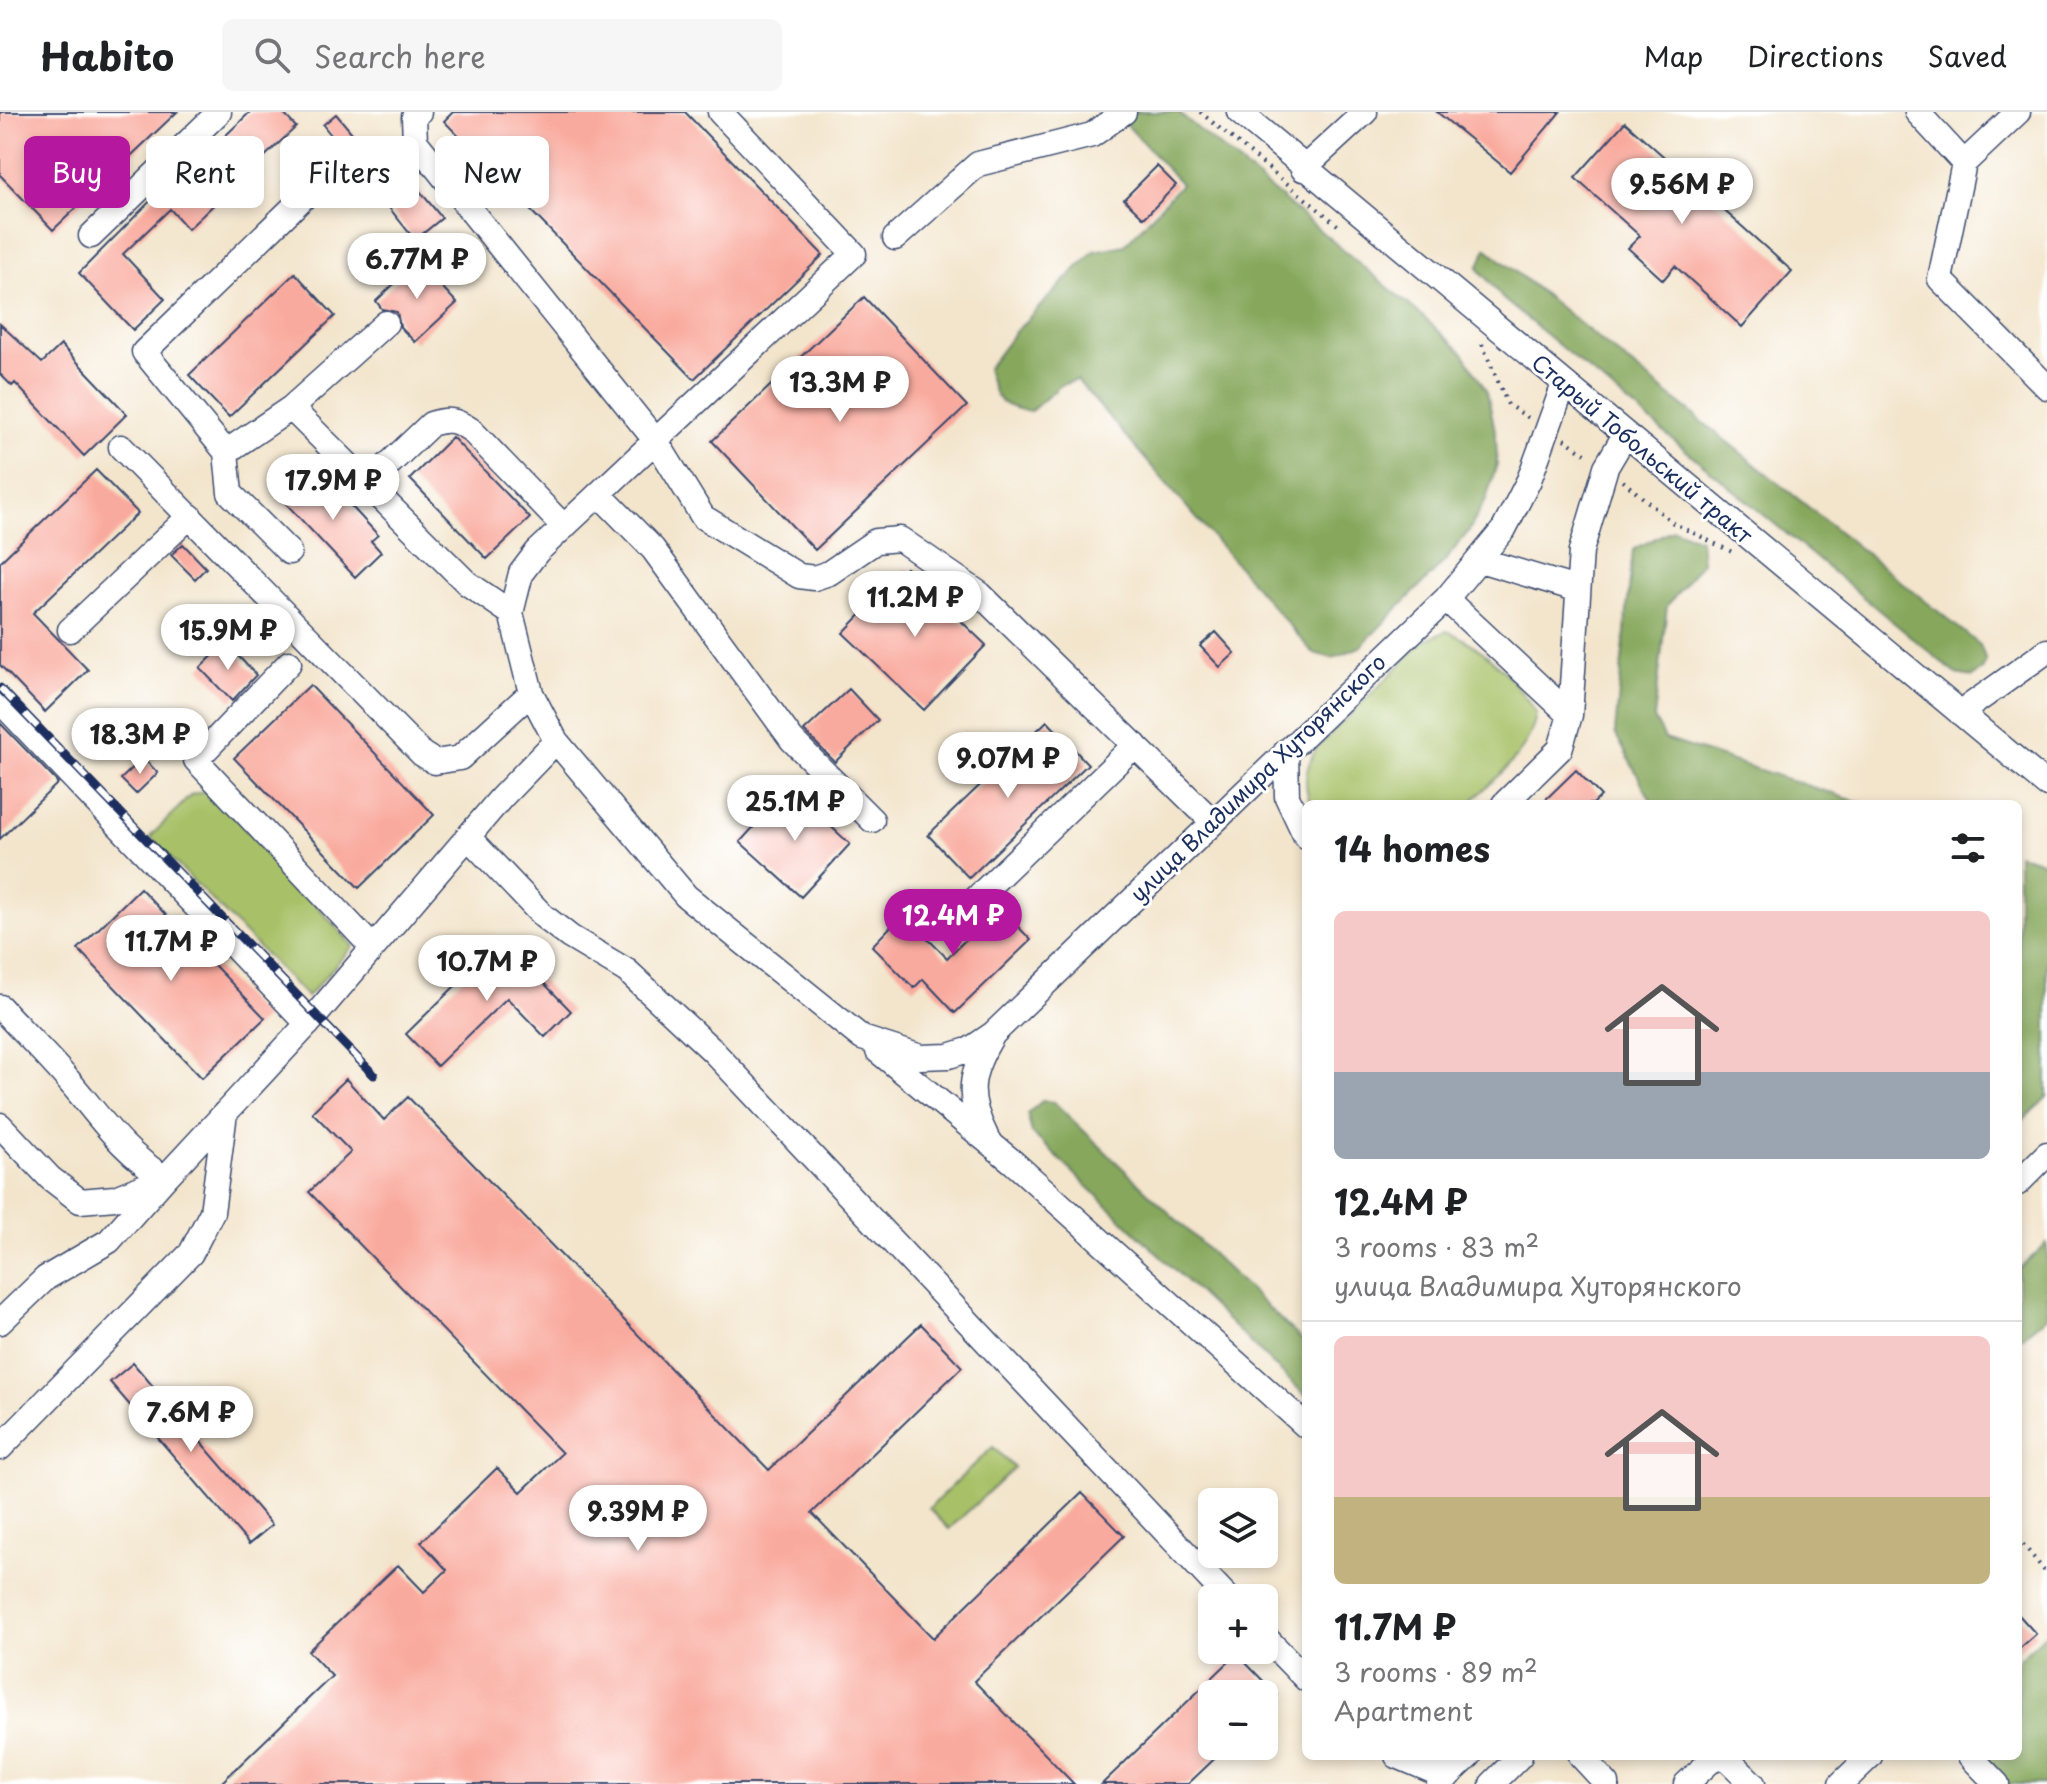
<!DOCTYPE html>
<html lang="en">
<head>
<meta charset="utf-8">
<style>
	:root { --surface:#fff; --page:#f6f6f6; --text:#202124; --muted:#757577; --line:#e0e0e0; --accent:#b5179e }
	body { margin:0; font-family:"Playpen Sans",sans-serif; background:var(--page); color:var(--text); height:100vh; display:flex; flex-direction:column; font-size:30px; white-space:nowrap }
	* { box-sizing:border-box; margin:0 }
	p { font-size:26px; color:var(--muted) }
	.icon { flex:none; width:44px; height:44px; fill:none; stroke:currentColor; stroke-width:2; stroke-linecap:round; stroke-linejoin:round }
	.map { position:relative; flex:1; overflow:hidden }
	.details { position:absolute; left:1302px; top:688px; width:720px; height:960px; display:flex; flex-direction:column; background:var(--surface); border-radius:12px; box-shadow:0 4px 12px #0003 }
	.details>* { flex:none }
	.banner { position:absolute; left:24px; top:24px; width:760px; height:72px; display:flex; gap:16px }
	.controls { position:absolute; left:1198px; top:1376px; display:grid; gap:16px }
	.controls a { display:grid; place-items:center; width:80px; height:80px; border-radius:12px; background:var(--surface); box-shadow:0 4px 12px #0003; font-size:40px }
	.price { position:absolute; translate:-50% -68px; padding:0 18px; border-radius:28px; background:#fff; color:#222; font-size:26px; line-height:52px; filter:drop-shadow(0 2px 4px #0008) }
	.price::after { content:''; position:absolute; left:50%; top:48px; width:24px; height:18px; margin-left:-12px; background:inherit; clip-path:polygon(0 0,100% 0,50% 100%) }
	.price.active { background:var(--accent); color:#fff }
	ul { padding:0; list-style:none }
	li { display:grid; align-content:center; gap:16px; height:424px; padding:0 32px }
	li+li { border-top:2px solid var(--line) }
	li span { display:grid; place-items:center; height:248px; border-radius:12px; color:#555 }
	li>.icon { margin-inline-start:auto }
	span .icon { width:144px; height:144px; fill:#fffc; stroke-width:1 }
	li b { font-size:34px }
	h2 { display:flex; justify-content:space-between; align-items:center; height:96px; padding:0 32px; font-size:34px }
	.tag { padding:0 28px; border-radius:12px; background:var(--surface); box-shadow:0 4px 12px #0003; font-size:28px; line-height:72px }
	.tag.active { background:var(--accent); color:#fff }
	header { display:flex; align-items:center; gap:48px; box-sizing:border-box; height:112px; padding:0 40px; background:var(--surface); border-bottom:2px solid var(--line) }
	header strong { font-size:38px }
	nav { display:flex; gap:44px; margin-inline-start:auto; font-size:28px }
	.search { width:560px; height:72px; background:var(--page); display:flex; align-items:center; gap:20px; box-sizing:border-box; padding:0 28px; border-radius:12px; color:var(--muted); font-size:30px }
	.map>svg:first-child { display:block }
	.green { fill:#a8c167; stroke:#627862; stroke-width:2 }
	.forest { fill:#86a75c; stroke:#506b5d; stroke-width:2 }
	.building { fill:#f9aa9e }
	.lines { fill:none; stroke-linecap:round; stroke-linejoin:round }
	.minor-casing { stroke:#3b4a6e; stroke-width:27 }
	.path { stroke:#3b4a6e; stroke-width:4; stroke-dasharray:2 6; stroke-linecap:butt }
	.minor { stroke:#fff; stroke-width:24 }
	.rail-casing { stroke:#1b2f5e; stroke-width:9 }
	.rail { stroke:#fff; stroke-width:6; stroke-dasharray:18; stroke-linecap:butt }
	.labels { text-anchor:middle; stroke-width:6; stroke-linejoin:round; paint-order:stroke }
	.street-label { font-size:22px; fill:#1b2f5e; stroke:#fff }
</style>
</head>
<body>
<header>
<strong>Habito</strong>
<div class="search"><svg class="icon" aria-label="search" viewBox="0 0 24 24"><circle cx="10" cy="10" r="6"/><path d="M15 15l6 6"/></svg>Search here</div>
<nav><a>Map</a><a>Directions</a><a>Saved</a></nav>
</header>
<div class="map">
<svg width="2047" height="1672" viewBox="0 0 2047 1672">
	<rect width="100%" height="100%" fill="#fff"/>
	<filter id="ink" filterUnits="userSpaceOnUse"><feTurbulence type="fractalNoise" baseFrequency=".0125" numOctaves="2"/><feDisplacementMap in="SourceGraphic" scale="16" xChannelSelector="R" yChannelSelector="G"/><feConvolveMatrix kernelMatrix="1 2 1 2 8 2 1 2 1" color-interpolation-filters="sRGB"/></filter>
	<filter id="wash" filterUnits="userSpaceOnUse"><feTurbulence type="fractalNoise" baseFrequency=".006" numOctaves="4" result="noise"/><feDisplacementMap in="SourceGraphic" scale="32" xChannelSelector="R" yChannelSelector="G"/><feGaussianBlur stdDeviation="1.8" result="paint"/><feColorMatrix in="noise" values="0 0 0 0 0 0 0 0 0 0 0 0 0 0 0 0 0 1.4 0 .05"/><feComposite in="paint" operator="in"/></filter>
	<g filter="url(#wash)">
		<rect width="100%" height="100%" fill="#f3e5cc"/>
		<!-- green -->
		<path class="green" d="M1447,519C1485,534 1514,567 1536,601C1531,641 1496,665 1469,692H1311C1302,672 1306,655 1316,637L1425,528Z
			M213,677L353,834L307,885L150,725L191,683Z
			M993,1335L1014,1356L949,1417L929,1396Z"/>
		<!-- forest -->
		<path class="forest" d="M1115,0H1178L1420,202L1464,242L1487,280L1496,323L1497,352L1486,387L1469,419L1444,450L1360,535L1333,546L1313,541L1077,268L1061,273L1031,299C998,295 996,288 987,257L1015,220L1094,139L1125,133L1181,72Z
			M1486,136L1980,533L1986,549L1982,558L1972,565L1956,562L1503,187L1478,156Z
			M1673,417L1700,427L1702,450L1667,494L1654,606L1665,627L1864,692H1653L1615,621L1633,438Z
			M2018,742L2047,752V985L2018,1013Z
			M1042,989L1054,990L1060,996L1306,1232V1284L1032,1021L1027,1002Z
			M2047,1131V1204L2018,1228V1158Z
			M2047,1520V1597L2042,1602L2047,1607V1672H2009L1982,1644H2018V1548Z"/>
		<g id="blocks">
			<!-- building -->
			<path class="building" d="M0,0H177L53,118L0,63Z
				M250,0H282L296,15L188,117L170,97L123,142L165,187L133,218L79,161L190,49L194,54Z
				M453,0H685L823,143L694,267L444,9Z
				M1437,0H1560L1510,60Z
				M336,2L399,77L410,67L442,106L415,128L323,13Z
				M1625,10L1792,159L1742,215L1675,154L1663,168L1628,136L1640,124L1575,66Z
				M1157,54L1176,73L1144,106L1124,87Z
				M418,149L457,191L415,230L400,215L397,200L382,197L376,189Z
				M295,161L335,204L229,305L189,263Z
				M864,185L967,294L815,438L712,329Z
				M0,212L42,251L61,233L127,302L84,344L15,271L12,274L0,262Z
				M452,325L530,406L487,447L410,367Z
				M96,358L138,401L33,501L88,558L45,600L0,553V450Z
				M306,359L320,374L327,368L378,423L371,429L381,440L355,465L279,384Z
				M183,432L206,456L195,467L171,443Z
				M906,456L986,533L924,598L843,521Z
				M1216,520L1235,541L1220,555L1200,534Z
				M226,531L256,563L232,589L200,556Z
				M310,573L434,703L359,776L234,646Z
				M849,577L878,608L835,650L804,619Z
				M1047,609L1088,652L969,766L928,723Z
				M0,611L58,671L0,727Z
				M143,646L158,661L136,682L121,667Z
				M1576,658L1601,684L1593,692H1541Z
				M789,676L850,732L801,785L740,730Z
				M140,776L265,906L202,966L78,837Z
				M999,795L1031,828L955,901L923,867L914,876L872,834L903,802L947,846Z
				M502,828L571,899L545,925L507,886L437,954L406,922Z
				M346,967L384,1008L408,985L769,1358L921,1212L962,1255L812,1401L933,1526L1082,1381L1124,1424L974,1569L1074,1672H220L332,1564L308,1539L398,1453L424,1480L447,1458L421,1430L497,1356L521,1380L562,1341L309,1080L351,1040L312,1000Z
				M133,1251L272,1413L249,1432L110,1270Z
				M2018,1502L2036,1522L2018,1538Z
				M1237,1542L1276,1582H1212V1634H1228L1188,1672H1102Z"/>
		</g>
	</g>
	<g filter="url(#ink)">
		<use href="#blocks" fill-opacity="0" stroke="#3b4a6e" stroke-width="2"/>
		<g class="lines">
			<!-- minor casing -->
			<g class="minor-casing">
				<path id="minor" d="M419,0L414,5L415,29L656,329L703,405L799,464L814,466L829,461L876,429L900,427L980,482L1212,709
					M720,0L854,142L537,440L521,461L511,501L531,581L556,629L686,784L862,926L921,945L949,944L971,937L993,922L1446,487L1504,417L1529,368L1564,272
					M1239,0L2047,673
					M1917,0L1964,51
					M2018,0L1964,51L1940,167L2047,275
					M1303,57L1365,0
					M91,124L219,0
					M895,126L978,52L1092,23L1124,0
					M386,211L291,296L467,471L511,501
					M291,296L226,340L144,240L306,83
					M121,335L422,642L435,650L460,646L531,581
					M226,340L230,381L289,440
					M369,371L431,312C448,306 456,308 471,318L564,415
					M599,382L653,437L792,628L872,708
					M1480,448L1576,477
					M1446,487L1570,603
					M70,518L190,404
					M289,551L196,648L373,836
					M0,589L308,912
					M1960,601L2047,539
					M1286,639L1287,685L1306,725
					M1504,692L1560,637L1570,603L1581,439L1606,355L1625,323
					M468,725L543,804L570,825L627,859L713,939L1228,1486
					M955,807L1135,633
					M0,895C23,920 47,943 69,969C101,1006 121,1039 165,1066L109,1129L46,1166L0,1210
					M878,939L1014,1051L1306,1314
					M0,1013L50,1066L80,1089L115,1086L165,1066L315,904L501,686L556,629
					M986,1024C966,984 969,962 992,924
					M2018,1071L2047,1042
					M0,1336L191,1141L212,1100L225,1001
					M1264,1524L1306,1567
					M1397,1644L1447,1665
					M1581,1644L1607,1672
					M1724,1644L1753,1672
					M1970,1644L1997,1672
					M1439,1672L1469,1644
					M1492,1672L1520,1644
					M1686,1672L1716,1644
					M1841,1672L1870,1644"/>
			</g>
			<!-- path -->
			<path class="path" d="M1200,0L1340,115
				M1482,232L1508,293L1529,306
				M1564,327L1590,345
				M1623,369L1673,411L1732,440
				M2018,1426L2047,1462"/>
			<!-- minor -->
			<use href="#minor" class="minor"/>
			<!-- rail casing -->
			<g class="rail-casing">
				<path id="rail" d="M0,576L374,963"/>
			</g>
			<!-- rail -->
			<use href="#rail" class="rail"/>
		</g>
	</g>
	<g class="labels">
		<!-- street labels -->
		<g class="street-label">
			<text transform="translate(1642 337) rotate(40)" y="8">Старый Тобольский тракт</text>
			<text transform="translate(1258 666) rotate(-44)" y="8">улица Владимира Хуторянского</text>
		</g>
	</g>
</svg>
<div class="controls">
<a><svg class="icon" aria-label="layers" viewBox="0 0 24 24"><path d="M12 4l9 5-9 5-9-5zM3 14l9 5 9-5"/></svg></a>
<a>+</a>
<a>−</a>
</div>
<b class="price" style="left:1682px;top:114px">9.56M ₽</b>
<b class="price" style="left:417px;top:189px">6.77M ₽</b>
<b class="price" style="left:840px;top:312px">13.3M ₽</b>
<b class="price" style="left:333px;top:410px">17.9M ₽</b>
<b class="price" style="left:915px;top:527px">11.2M ₽</b>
<b class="price" style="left:228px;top:560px">15.9M ₽</b>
<b class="price" style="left:140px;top:664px">18.3M ₽</b>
<b class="price" style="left:1008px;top:688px">9.07M ₽</b>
<b class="price" style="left:795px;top:731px">25.1M ₽</b>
<b class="price active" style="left:953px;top:845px">12.4M ₽</b>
<b class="price" style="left:171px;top:871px">11.7M ₽</b>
<b class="price" style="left:487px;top:891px">10.7M ₽</b>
<b class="price" style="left:191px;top:1342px">7.6M ₽</b>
<b class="price" style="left:638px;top:1441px">9.39M ₽</b>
<div class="banner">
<a class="tag active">Buy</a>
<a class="tag">Rent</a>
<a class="tag">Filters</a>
<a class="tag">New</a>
</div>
<section class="details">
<h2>14 homes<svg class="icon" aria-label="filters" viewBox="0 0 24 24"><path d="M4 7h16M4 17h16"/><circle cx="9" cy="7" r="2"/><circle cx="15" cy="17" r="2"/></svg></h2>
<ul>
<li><span style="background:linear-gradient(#f6c9c9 65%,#9aa5b1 0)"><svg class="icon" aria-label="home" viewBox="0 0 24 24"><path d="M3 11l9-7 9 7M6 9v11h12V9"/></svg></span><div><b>12.4M ₽</b><p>3 rooms · 83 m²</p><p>улица Владимира Хуторянского</p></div></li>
<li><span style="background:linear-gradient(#f6c9c9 65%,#c2b280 0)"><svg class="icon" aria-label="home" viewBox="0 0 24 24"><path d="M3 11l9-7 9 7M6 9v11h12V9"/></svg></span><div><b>11.7M ₽</b><p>3 rooms · 89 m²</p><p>Apartment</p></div></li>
</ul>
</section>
</div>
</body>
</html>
